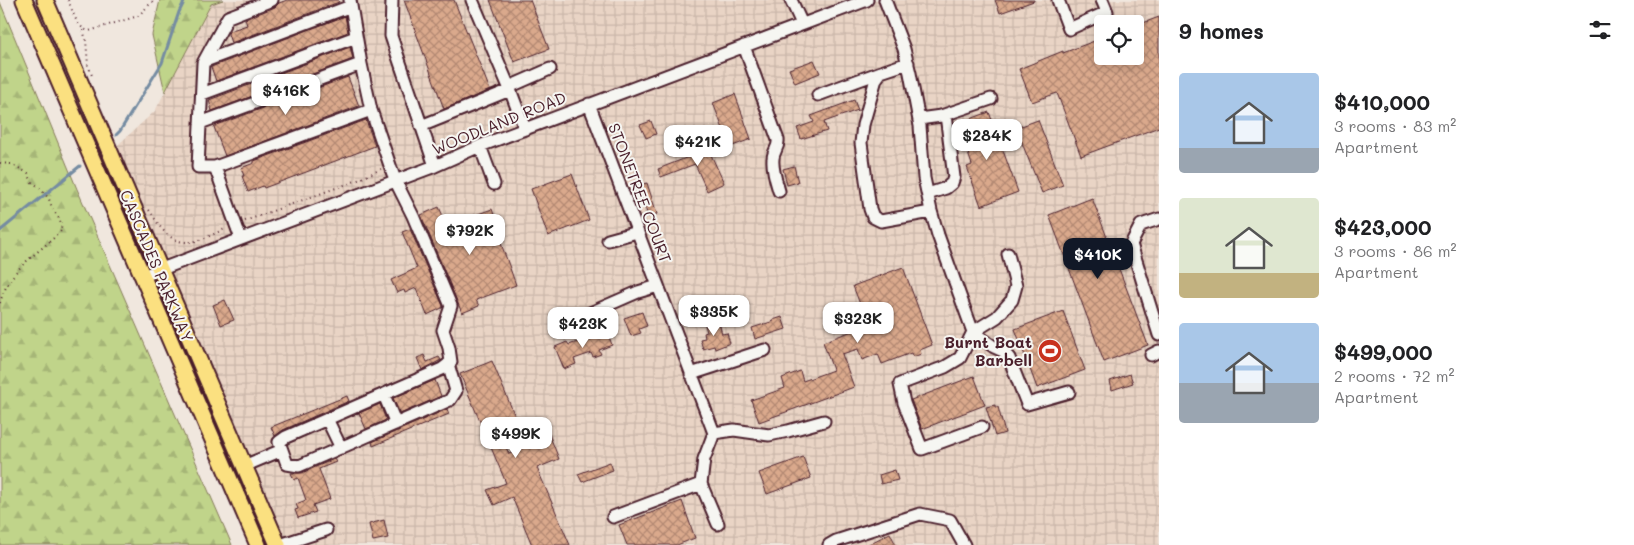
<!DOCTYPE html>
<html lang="en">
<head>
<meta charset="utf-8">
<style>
	:root { --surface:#fff; --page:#f2f2f2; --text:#202124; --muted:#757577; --accent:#111827 }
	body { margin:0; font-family:Mali,sans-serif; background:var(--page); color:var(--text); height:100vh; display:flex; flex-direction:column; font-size:19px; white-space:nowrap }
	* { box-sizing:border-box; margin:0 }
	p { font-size:16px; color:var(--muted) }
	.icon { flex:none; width:28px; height:28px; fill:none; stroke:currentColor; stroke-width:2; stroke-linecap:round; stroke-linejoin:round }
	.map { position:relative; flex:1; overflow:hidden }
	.details { display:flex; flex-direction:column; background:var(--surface); width:475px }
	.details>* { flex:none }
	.fabs { position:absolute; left:1094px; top:15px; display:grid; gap:10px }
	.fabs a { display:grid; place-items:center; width:50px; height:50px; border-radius:5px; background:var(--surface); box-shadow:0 2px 12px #0003; font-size:25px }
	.price { position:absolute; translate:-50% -42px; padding:0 11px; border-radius:10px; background:#fff; color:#222; font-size:16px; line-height:32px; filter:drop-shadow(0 1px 2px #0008) }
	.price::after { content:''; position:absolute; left:50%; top:30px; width:15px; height:11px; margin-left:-8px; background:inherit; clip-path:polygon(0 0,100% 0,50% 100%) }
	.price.active { background:var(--accent); color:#fff }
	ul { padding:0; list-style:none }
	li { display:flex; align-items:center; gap:15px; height:125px; padding:0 20px }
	li span { display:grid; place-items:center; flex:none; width:140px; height:100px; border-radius:5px; color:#555 }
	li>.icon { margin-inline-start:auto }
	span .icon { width:60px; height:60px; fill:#fffc; stroke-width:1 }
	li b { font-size:21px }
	h2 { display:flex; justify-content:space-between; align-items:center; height:60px; padding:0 20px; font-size:21px }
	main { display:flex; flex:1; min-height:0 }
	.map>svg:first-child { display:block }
	.industrial { fill:url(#industrial-grid); fill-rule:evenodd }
	.forest { fill:url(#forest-firs); stroke:#857a5a }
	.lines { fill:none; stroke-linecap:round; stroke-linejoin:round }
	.stream { stroke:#758ca2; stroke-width:3 }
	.building { fill:url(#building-cross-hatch); stroke:#4a1f2b }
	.minor-casing { stroke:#4a1f2b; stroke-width:15 }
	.major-casing { stroke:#4a1f2b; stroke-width:19 }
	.path { stroke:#4a1f2b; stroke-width:2; stroke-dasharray:1 4; stroke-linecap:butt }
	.minor { stroke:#f6f6f2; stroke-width:11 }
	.major { stroke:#fbe080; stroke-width:15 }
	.labels { text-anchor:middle; stroke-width:4; stroke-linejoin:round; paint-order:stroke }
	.street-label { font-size:16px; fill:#4a1f2b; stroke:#f6f6f2 }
	.poi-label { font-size:16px; font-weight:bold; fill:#4a1f2b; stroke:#f6f6f2; text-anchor:end }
</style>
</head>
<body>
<main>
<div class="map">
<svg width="1159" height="545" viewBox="0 0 1159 545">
	<defs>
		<pattern id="industrial-grid" width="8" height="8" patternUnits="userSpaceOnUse" patternTransform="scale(1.25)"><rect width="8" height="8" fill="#e9d4c5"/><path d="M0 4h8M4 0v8" fill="none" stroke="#c9b6a9"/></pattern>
		<pattern id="forest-firs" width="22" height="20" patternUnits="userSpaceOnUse" patternTransform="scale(1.25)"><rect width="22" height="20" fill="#c0d48a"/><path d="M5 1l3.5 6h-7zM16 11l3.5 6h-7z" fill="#a6b677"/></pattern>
		<pattern id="building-cross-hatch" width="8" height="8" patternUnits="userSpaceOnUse" patternTransform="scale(1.25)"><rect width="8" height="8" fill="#daa98c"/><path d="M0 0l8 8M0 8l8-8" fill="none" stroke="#b38973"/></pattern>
	</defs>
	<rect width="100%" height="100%" fill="#f0e7de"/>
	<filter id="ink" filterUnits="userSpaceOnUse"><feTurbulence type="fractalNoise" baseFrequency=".02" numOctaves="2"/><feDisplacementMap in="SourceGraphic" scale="10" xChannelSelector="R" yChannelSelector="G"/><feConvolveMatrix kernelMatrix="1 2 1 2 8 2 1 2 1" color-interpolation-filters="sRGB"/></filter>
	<g filter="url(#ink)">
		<!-- industrial -->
		<path class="industrial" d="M223,0H1159V545H278L110,152L155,111L211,4ZM1102,24H1135V56H1102Z"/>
		<!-- forest -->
		<path class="forest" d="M160,0H223L211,4L165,92L152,35Z
			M0,2L77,189L232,545H0Z"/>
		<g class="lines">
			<!-- stream -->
			<path class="stream" d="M116,135L120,131L162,63L179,12L185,0
				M0,231L80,166"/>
		</g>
		<!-- building -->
		<path class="building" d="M287,0H338L339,2L231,43L228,34L229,31L247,25L245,19L275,7L279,3Z
			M404,0H454L490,90L444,109Z
			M490,0H530L549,49L514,62Z
			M995,0H1034V1L1000,13Z
			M345,16L348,32L216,81L211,67Z
			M1159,17V127L1081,156L1057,93L1032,102L1019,69L1063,51V53L1102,38V56H1135V26Z
			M350,47L353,59L212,111L209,100Z
			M814,60L820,73L795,83L789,69Z
			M348,77L359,106L225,156L214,127L217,125Z
			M735,94L751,139L730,147L713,103Z
			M854,100L858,110L824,122L827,131L801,139L797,128L814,122L811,116Z
			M989,112L1018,192L981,206L967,167L972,165L960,130L967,128L965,121Z
			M366,120L375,146L264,188L263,186L248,192L242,176H244L241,168L254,163V161Z
			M1038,120L1063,185L1042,193L1016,128Z
			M651,121L656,134L646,138L640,125Z
			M702,145L703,148L707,146L724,183L707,191L695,164L661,177L658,169L691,156L689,151Z
			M794,166L798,182L787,185L783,169Z
			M572,174L589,220L548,236L531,189Z
			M647,183L657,214L648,217L639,185Z
			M1092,198L1148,345L1104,362L1049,215Z
			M439,207L447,225L492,209L501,234L498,235L516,285L476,300L479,306L462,313L421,215Z
			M410,229L443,306L442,308L427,315L416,288L405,293L404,290L397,293L391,280L417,268L402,232Z
			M903,267L932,345L920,350L921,354L913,357L911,353L882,364L878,354L862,360L858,349L842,354L854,387L759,422L751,400L785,388L782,378L800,371L803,381L833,370L823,342L868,325L853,286Z
			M225,300L234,320L221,325L213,305Z
			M1063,311L1085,370L1037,388L1015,329Z
			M642,312L647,326L639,329L641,333L631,336L624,318Z
			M782,317L786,329L755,339L752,328L774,321L773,320Z
			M719,322L722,334L727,333L730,343L715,349L714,346L703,349L700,339L705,338L704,333L707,332L705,325Z
			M607,331L612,345L599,350L601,354L593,357L591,353L574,359L576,364L564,369L555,347L567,342L569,345Z
			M424,355L427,362L439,357L441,360L422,370L417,358Z
			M492,361L517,421L498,429L509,454L524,448L522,445L549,434L559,459L537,468L570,545H532L512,497L494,505L487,490L506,483L460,374Z
			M1130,374L1133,383L1112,390L1110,381Z
			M974,376L985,405L922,429L911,400Z
			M435,380L441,396L400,414L393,398Z
			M347,396L349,401L283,430L275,436L271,427Z
			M380,404L386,420L366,429L359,413Z
			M995,405V407H998L1005,433L995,436L986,407Z
			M447,409L449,414L373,446L372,442Z
			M803,457L811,478L767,494L759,473Z
			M334,459L336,462L319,469L330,499L313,505L316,512L298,518L295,510L298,509L296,504L306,500L298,478L294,480L291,473H302Z
			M610,462L613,470L582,482L578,474Z
			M895,470L898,480L881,484L879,475Z
			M682,501L695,538L677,545H627L619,525Z
			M384,520L388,538L373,541L369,524Z
			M890,533L896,545H867Z"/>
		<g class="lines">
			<!-- minor casing -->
			<g class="minor-casing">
				<path id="minor" d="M272,0L228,17L203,63L198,167H215L371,110
					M350,0L361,64L371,110L395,180L413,216L451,306L443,330L449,348L451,362L442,369L286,437L279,442L287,464L299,466L450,400L456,391L448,364
					M392,0L391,36L435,166
					M472,0L509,87L550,69
					M791,0L802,24
					M885,0L904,49L910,73L920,126L924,178L931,211L938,235L973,332
					M1058,0L1069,29L1107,12L1102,0
					M744,46L778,140C779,148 773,151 773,159C772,169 776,181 779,191
					M205,61L351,6
					M908,63L881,72L876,79L863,125L861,143L870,209L873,217L881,221L931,212
					M509,87L525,129
					M202,94L356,37
					M818,95L881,72
					M589,104L714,433
					M919,119L941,116L991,99
					M200,123L361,64
					M421,126L510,90
					M480,146L494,184
					M215,167L241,239
					M928,194L946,188L952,183L954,177L946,115
					M1159,219L1141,225L1131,244L1159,335
					M608,240L637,232
					M143,276L435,166L480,146L867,0
					M567,323L638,292L658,286
					M973,332L994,347L1003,351L1009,358L1027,404L1069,392
					M1151,355L1159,351
					M691,374L765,350
					M384,395L396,424
					M327,419L341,448
					M982,427L922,449L904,403L900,384L945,367L960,358L973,332L997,317L1012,300L1016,286L1008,254
					M714,433L734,430L769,435L788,431L824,421
					M714,433L704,459L701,484L718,524
					M244,466L282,450
					M613,517L701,484
					M280,545L326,530
					M829,545L836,541L920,514L950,520L964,545"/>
			</g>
			<!-- major casing -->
			<g class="major-casing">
				<path id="major" d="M24,0L258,545
					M45,0L278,545"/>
			</g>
			<!-- path -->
			<path class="path" d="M68,0C73,11 76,28 89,31L138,16L154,0
				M83,30L86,40L88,65L93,78
				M0,163L11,164L28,173L32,182L39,187L49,199L52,208L60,220L62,230C38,255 10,266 0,303
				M149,210C154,216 157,224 163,230C183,253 204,238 227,228
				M245,221L358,180L381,169"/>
			<!-- minor -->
			<use href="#minor" class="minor"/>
			<!-- major -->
			<use href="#major" class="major"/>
		</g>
	</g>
	<!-- icons -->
	<defs>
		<g id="stadium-disc" transform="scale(1.25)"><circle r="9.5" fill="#c8321e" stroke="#f6f6f2"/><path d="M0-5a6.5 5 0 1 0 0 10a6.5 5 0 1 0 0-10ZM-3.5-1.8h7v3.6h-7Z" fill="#fff"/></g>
	</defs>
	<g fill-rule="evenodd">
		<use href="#stadium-disc" x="1050" y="351"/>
	</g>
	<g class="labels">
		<!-- street labels -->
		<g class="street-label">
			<text transform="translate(499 123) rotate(-22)" y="6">WOODLAND ROAD</text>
			<text transform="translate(640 193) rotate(69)" y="6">STONETREE COURT</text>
			<text transform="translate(157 266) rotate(67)" y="6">CASCADES PARKWAY</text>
		</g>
		<!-- poi labels -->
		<g class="poi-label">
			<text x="1032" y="348">Burnt Boat<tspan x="1032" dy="18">Barbell</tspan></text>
		</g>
	</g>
</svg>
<div class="fabs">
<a><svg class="icon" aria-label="locate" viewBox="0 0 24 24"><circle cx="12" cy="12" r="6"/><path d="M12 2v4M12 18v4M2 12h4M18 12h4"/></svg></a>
</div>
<b class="price" style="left:286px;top:116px">$416K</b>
<b class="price" style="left:987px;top:161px">$284K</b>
<b class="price" style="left:698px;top:167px">$421K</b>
<b class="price" style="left:470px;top:256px">$792K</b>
<b class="price active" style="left:1098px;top:280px">$410K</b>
<b class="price" style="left:714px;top:337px">$335K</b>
<b class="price" style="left:858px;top:344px">$323K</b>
<b class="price" style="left:583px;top:349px">$423K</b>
<b class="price" style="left:516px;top:459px">$499K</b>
</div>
<section class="details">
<h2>9 homes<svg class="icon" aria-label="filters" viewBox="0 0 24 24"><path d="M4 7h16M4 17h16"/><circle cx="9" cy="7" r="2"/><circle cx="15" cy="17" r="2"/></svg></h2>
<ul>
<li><span style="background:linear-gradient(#a9c7e8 75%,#9aa5b1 0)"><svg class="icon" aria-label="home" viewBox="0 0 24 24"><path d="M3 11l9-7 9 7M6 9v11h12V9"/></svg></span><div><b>$410,000</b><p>3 rooms · 83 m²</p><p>Apartment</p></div></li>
<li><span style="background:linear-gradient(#dfe7d0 75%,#c2b280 0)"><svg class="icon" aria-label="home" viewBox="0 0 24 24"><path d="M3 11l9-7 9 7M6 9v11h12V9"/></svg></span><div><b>$423,000</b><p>3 rooms · 86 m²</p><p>Apartment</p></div></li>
<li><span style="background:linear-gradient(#a9c7e8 60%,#9aa5b1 0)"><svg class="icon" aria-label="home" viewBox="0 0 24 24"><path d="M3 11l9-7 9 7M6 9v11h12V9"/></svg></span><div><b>$499,000</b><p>2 rooms · 72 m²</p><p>Apartment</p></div></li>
</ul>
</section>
</main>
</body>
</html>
